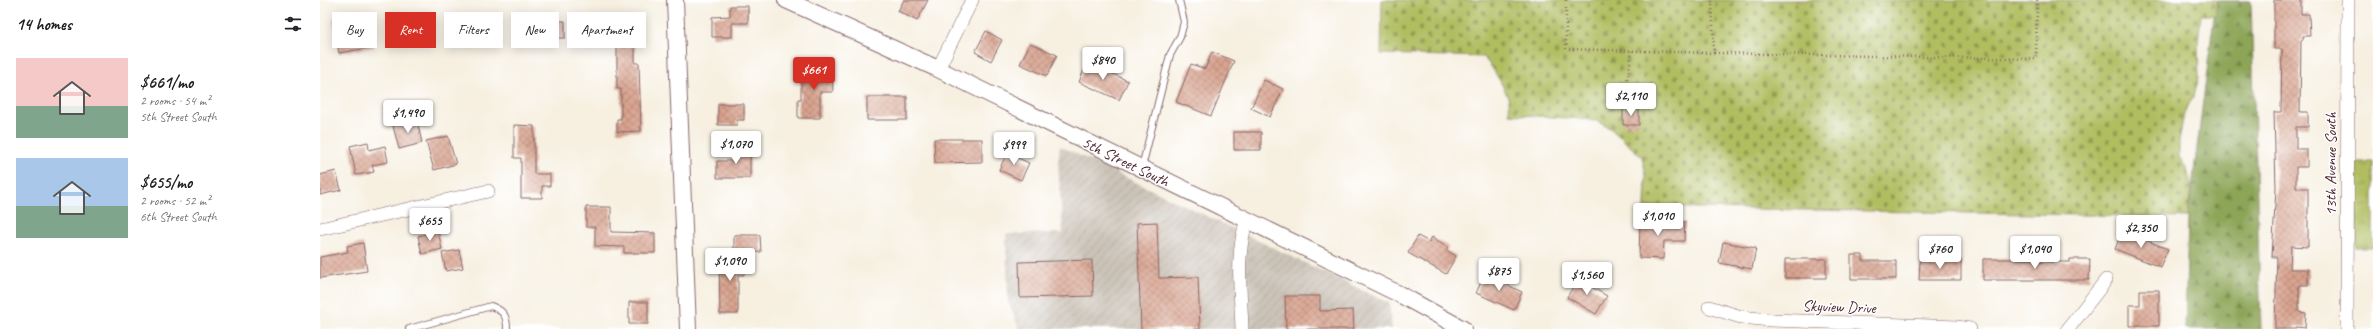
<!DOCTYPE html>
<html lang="en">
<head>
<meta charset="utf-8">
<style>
	:root { --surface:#fff; --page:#f6f6f6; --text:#202124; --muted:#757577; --accent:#d93025 }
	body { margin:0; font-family:Caveat,sans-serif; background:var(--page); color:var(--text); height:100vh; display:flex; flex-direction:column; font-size:15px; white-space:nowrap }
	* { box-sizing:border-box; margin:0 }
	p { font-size:13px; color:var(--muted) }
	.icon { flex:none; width:22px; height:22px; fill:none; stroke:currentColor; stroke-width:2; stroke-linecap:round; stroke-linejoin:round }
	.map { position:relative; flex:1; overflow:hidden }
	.drawer { display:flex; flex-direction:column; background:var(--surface); width:320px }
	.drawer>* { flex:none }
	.top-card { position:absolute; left:12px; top:12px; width:380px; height:36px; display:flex; gap:8px }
	.price { position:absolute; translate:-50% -34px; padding:0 9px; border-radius:4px; background:#fff; color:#222; font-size:13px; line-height:26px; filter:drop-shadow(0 1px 2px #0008) }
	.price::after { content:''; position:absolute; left:50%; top:24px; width:12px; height:9px; margin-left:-6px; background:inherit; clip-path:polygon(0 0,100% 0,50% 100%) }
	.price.selected { background:var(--accent); color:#fff }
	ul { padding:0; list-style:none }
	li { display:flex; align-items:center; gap:12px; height:100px; padding:0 16px }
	li span { display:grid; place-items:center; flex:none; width:112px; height:80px; border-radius:0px; color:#555 }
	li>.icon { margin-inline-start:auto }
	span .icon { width:48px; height:48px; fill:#fffc; stroke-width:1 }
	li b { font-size:17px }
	h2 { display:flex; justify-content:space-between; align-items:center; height:48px; padding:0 16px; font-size:17px }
	.chip { padding:0 14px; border-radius:0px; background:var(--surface); box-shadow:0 2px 10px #0003; font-size:14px; line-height:36px }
	.chip.selected { background:var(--accent); color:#fff }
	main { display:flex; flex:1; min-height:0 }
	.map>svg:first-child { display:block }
	.industrial { fill:url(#industrial-furrows) }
	.forest { fill:url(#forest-firs); stroke:#6b6240 }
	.cemetery { fill:url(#cemetery-stones); stroke:#7d6e46 }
	.park { fill:url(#park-tufts); stroke:#7d6e46 }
	.building { fill:url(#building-cross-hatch) }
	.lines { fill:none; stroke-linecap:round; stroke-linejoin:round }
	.service-casing { stroke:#87686b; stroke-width:8 }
	.minor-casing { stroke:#87686b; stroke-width:14 }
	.tertiary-casing { stroke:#87686b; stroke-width:18 }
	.path { stroke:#87686b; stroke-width:2.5; stroke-dasharray:1 3; stroke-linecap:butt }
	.service { stroke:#fff; stroke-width:6 }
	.minor { stroke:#fff; stroke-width:13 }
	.tertiary { stroke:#fff; stroke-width:16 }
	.labels { text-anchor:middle; stroke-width:3; stroke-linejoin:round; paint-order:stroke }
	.street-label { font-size:16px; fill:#4a1f2b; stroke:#fff }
</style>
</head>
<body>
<main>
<section class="drawer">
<h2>14 homes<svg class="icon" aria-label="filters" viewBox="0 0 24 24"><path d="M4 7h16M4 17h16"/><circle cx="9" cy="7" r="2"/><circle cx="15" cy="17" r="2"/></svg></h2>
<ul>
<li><span style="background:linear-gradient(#f6c9c9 60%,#7fa58c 0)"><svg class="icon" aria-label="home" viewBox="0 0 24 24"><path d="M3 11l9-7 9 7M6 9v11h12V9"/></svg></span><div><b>$661/mo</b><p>2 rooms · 54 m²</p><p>5th Street South</p></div></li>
<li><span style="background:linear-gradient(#a9c7e8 60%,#7fa58c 0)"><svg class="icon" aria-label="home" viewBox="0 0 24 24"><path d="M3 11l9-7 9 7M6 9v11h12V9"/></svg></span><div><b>$655/mo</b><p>2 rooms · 52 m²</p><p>6th Street South</p></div></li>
</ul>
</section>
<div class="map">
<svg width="2053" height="329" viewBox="0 0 2053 329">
	<defs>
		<pattern id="industrial-furrows" width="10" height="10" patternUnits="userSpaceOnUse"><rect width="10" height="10" fill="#cbc3b8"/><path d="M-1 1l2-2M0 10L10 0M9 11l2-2" fill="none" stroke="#b0a79e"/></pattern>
		<pattern id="forest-firs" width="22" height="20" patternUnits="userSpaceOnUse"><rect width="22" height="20" fill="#8ca556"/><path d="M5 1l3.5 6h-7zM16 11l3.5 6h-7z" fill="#748647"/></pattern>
		<pattern id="cemetery-stones" width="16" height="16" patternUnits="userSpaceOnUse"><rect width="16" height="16" fill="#b0be60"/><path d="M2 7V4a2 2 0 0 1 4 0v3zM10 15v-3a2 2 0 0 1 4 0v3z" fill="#919a4f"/></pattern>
		<pattern id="park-tufts" width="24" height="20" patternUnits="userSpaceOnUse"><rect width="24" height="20" fill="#b0be60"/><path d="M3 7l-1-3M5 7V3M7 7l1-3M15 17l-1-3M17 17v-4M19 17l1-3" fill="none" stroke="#919a4f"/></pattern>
		<pattern id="building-cross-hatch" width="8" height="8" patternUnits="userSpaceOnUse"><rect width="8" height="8" fill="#d9a490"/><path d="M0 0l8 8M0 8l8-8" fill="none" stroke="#b28576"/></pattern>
	</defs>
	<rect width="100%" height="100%" fill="#fff"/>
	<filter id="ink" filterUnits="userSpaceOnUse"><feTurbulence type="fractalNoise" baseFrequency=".025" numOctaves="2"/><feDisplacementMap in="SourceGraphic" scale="8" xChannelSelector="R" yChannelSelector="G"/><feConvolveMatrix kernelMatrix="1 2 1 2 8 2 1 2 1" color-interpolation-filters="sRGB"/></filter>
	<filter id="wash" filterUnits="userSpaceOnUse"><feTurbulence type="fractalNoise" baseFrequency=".012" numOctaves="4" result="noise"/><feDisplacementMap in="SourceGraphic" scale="16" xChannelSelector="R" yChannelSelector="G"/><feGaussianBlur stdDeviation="0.9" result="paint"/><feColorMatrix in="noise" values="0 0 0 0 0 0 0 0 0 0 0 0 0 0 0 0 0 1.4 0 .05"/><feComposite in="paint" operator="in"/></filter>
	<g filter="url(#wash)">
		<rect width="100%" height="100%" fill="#f7f0e1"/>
		<!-- industrial -->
		<path class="industrial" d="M740,146L1069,303L1072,329H699L688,301L686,234L743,233L738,164Z"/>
		<!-- forest -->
		<path class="forest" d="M1896,1H1931L1941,329H1865L1868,217Z"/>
		<!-- cemetery -->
		<path class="cemetery" d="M1062,0H1896V15H1881L1878,44L1879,77L1874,95L1864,114L1859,141V157L1867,169L1871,185L1868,217L1325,207L1326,175L1322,157L1290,128L1274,120L1189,114C1189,110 1190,105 1189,101C1187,91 1170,63 1163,57L1061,54Z"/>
		<!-- park -->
		<path class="park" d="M2037,162H2053V248H2036Z"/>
		<g id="blocks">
			<!-- building -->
			<path class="building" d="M584,0H608L597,21L578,11Z
				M1954,0H1981V14H1989L1990,36H1983V40H1981L1980,112H1988V127H1976V149H1987V167H1976V188H1988V247L1971,246L1970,269H1988V285H1979V312L1986,313L1985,328L1975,327V329H1955L1957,257H1952L1956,188L1954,112H1961L1962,49H1954Z
				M410,6H428V23H412V37H392V17L410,16Z
				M35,17L38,33L52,30L54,47L19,53L13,20Z
				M232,21H245V38H232Z
				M666,31L682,40L671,61L655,52Z
				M295,35H315V63H319L321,131L297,132V119H301V89H297V48H295Z
				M710,43L737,55L727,76L700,64Z
				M892,52L914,61L891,116L856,102L871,64L885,69Z
				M767,62L808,81L799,100L759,82Z
				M481,69H512L513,92H500V118H478V99H481Z
				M944,80L963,89L950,117L931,108Z
				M547,97H587V120H547Z
				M398,104H424V120H417V125H398Z
				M1303,109H1319V125H1303Z
				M97,120L102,143L79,149L73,126Z
				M194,125L214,126V174H230V186H222V198H201V158H194Z
				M914,132H941V150H914Z
				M128,136L136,164L114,170L106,141Z
				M614,139H662V162L615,163Z
				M48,142L49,150L65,146L68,162L52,165L54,172L36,175L30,146Z
				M415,147H430V178H397V161H415Z
				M687,153L709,163L701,180L679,170Z
				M16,171L21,190L0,195V175Z
				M266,207H291V232L335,233V253H304V247L275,246V227H266Z
				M1320,220L1365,222L1364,241H1344L1343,259L1319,258Z
				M837,222L839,278L878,277L880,329H821L817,223Z
				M118,231L122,249L102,254L98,236Z
				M1802,231L1848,249L1840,267L1795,249Z
				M414,235H440L441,252L414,253Z
				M1098,236L1109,242L1112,237L1128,247L1126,250L1136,256L1126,274L1088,253Z
				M1403,242L1436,248L1432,269L1399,263Z
				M43,243L47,271L0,278V257L28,252L27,246Z
				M139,250L143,268L126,271L122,253Z
				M399,254H424V275H418V314H400Z
				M1531,255H1543V261H1576V279H1531Z
				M1465,259H1506V278H1465Z
				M1663,259H1716V262H1750V259H1770L1769,280H1663Z
				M772,260L773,296L700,298L699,262Z
				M1600,260H1641V280H1599Z
				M1165,274L1202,292L1194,310L1156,293Z
				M1258,279L1287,296L1276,314L1247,297Z
				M1820,290H1839V326H1809V305H1820Z
				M965,296H1000V311L1033,310L1034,329H966Z
				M309,302H328V324H309Z"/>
		</g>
	</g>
	<g filter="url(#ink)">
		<use href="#blocks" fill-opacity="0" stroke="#87686b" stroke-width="1"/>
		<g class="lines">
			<!-- service casing -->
			<g class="service-casing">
				<path id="service" d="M822,167L850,55L860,37L864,22L859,0
					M89,329L171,306C184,311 187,316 187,329"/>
			</g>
			<!-- minor casing -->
			<g class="minor-casing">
				<path id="minor" d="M618,69L652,0
					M0,229L168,191
					M1389,307L1421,317L1450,320L1637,327L1650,329
					M922,329C921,293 915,254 927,220
					M1748,329L1786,280
					M2027,329L2028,0"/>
			</g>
			<!-- tertiary casing -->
			<g class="tertiary-casing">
				<path id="tertiary" d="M355,0L368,329
					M466,0L618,69L1079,294L1143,329"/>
			</g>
			<!-- path -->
			<path class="path" d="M1246,0V49L1394,53L1392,0
				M1394,53L1716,59L1717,0
				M1304,99L1312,51"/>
			<!-- service -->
			<use href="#service" class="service"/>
			<!-- minor -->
			<use href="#minor" class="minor"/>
			<!-- tertiary -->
			<use href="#tertiary" class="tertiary"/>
		</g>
	</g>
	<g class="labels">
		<!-- street labels -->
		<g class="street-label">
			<text transform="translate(806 161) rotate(26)" y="6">5th Street South</text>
			<text transform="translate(2010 164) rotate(-90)" y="6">13th Avenue South</text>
			<text transform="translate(1519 306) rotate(2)" y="6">Skyview Drive</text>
		</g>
	</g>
</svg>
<b class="price" style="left:783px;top:81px">$840</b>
<b class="price selected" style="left:494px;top:91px">$661</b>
<b class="price" style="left:1311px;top:117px">$2,110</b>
<b class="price" style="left:88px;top:134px">$1,490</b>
<b class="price" style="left:416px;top:165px">$1,070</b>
<b class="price" style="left:694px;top:166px">$999</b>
<b class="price" style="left:1338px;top:237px">$1,010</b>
<b class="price" style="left:110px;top:242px">$655</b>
<b class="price" style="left:1821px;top:249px">$2,350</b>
<b class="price" style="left:1620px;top:270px">$760</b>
<b class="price" style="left:1715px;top:270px">$1,040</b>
<b class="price" style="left:410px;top:282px">$1,090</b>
<b class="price" style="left:1179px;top:292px">$875</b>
<b class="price" style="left:1267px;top:296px">$1,560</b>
<div class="top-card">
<a class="chip">Buy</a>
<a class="chip selected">Rent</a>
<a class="chip">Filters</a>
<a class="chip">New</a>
<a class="chip">Apartment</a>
</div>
</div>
</main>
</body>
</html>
